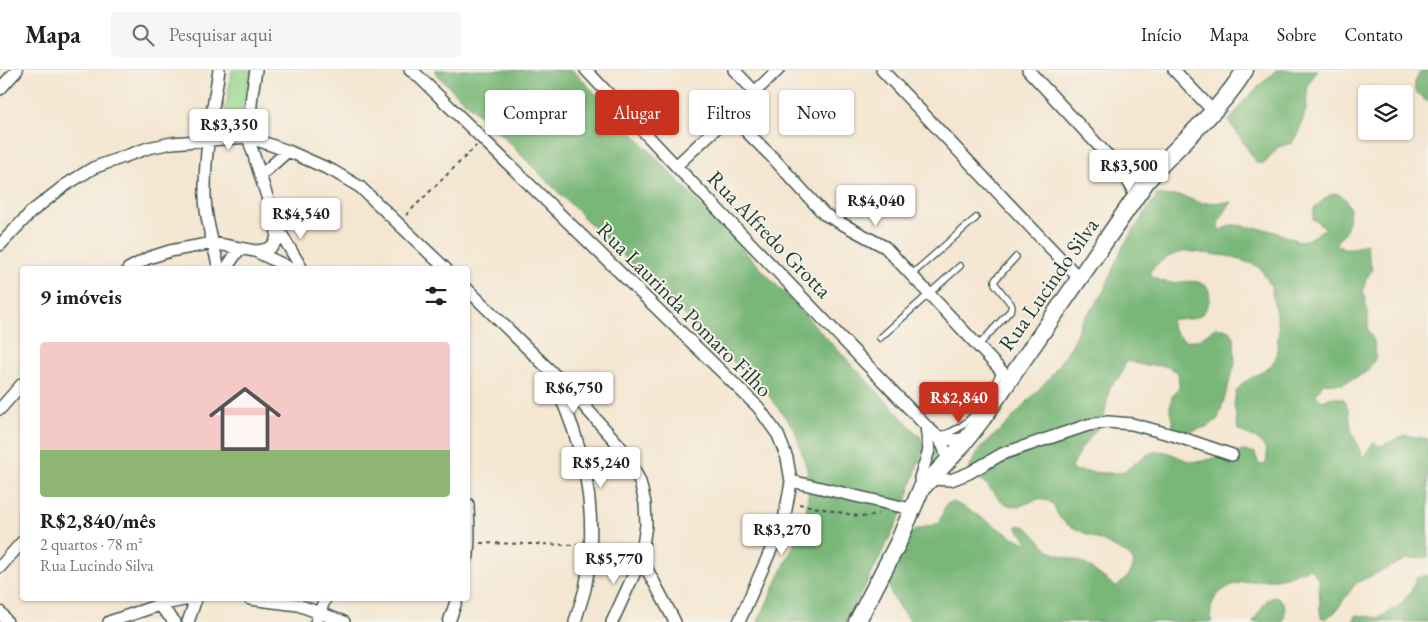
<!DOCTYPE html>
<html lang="pt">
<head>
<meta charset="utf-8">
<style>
	:root { --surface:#fff; --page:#f6f6f6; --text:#202124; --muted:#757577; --line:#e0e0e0; --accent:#c8321e }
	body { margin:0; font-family:"EB Garamond",serif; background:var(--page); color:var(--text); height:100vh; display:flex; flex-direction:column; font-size:19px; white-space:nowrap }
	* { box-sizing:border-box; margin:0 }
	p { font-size:16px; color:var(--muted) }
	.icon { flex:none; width:28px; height:28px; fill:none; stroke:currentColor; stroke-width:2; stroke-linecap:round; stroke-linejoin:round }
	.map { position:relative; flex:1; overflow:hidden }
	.details { position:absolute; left:20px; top:196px; width:450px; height:335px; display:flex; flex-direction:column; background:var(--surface); border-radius:5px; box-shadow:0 1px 4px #0004 }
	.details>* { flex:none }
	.banner { position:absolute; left:485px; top:20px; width:475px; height:45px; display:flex; gap:10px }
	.buttons { position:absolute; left:1358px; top:15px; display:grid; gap:10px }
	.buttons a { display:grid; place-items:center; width:55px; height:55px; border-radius:5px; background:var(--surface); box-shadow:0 1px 4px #0004; font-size:25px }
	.price { position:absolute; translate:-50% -42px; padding:0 11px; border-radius:5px; background:#fff; color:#222; font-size:16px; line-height:32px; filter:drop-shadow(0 1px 2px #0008) }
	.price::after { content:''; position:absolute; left:50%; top:30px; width:15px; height:11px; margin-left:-8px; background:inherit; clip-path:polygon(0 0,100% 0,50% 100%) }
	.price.current { background:var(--accent); color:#fff }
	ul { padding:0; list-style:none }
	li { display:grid; align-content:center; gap:10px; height:265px; padding:0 20px }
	li span { display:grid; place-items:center; height:155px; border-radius:5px; color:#555 }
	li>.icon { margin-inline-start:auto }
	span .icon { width:90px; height:90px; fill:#fffc; stroke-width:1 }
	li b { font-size:21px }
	h2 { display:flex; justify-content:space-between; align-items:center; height:60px; padding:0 20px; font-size:21px }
	.chip { padding:0 18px; border-radius:5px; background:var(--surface); box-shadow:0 1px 4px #0004; font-size:18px; line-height:45px }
	.chip.current { background:var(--accent); color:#fff }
	header { display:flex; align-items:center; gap:30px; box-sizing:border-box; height:70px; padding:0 25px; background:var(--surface); border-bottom:1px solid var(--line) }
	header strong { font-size:24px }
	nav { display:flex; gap:28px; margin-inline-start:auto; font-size:18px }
	.search { width:350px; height:45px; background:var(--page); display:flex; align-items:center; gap:12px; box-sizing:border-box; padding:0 18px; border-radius:5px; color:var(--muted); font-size:19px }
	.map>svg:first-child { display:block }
	.green { fill:#97d68c; stroke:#5b8a60 }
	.forest { fill:#79b778; stroke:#4c7a56; fill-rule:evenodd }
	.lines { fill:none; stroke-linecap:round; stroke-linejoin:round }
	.lane-casing { stroke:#3f564c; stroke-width:8 }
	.street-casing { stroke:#3f564c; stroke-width:14 }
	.secondary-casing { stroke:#3f564c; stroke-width:19 }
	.path { stroke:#3f564c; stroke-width:2; stroke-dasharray:4 4; stroke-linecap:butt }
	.lane { stroke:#fff; stroke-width:5.5 }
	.street { stroke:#fff; stroke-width:11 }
	.secondary { stroke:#fff; stroke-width:16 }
	.labels { text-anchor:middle; stroke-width:4; stroke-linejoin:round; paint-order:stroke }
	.street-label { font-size:22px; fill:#1f3d34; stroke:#f7f3e8 }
</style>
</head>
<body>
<header>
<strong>Mapa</strong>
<div class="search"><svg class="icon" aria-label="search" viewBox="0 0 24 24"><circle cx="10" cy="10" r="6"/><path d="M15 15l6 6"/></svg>Pesquisar aqui</div>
<nav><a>Início</a><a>Mapa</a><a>Sobre</a><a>Contato</a></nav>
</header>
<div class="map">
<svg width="1428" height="552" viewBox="0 0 1428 552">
	<rect width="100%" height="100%" fill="#f7f3e8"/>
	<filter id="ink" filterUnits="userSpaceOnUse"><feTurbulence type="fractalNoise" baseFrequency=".02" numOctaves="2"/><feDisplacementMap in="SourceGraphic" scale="10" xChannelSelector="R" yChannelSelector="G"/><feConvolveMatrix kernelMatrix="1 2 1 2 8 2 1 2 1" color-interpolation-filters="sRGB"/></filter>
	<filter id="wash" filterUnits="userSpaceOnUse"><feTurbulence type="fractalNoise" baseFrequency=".0096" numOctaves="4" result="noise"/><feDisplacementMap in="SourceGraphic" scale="20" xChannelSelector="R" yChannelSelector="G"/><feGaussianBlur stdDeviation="1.12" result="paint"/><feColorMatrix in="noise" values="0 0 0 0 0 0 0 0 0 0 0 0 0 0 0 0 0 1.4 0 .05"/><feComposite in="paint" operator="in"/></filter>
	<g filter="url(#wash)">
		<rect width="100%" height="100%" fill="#f4e6d1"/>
		<!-- green -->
		<path class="green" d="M232,0H251L244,43L239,57L224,60V51Z
			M930,364L945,384L925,407Z"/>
		<!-- forest -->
		<path class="forest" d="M434,0H573L925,372L904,438L868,511L845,552H758L805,451L809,419L807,399L795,360L769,326L581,145L502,66L443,11Z
			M1276,0H1318L1308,15L1306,40L1299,61L1292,73L1278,77L1265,93H1257L1229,51L1245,30Z
			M1422,0H1428V32C1412,22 1411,14 1422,0Z
			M1336,123L1345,128L1350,139L1347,159L1337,171V175C1345,181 1358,178 1366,173L1372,200L1366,209L1363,221L1368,243V260L1374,271L1376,288L1365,303L1343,314L1323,313L1316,325L1322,331L1333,327L1344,329L1349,341L1351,359L1363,388L1374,371L1378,376H1381L1405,365L1428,369V487L1407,489L1356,513L1335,542L1325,549L1321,547L1320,542L1319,510L1310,498C1300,501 1291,506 1281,508C1259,513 1231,507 1216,527C1210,535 1210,542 1212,552H911L900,539L891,524L887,504L900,475L915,460L939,453L946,434L953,432C979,443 999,462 1026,473L1028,472L1027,470L1016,457L1020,455L1028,458L1051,482L1084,493L1116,517C1123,512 1138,499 1132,489C1131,487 1128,485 1126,483L1068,455L1060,448L1053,435L1049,431L1037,429L1018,437L1004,434L985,413L970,406V396L980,378L1006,355L1051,306L1072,275L1080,254L1102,225L1123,176L1157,125L1182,126L1201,133L1231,132L1218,153L1220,161L1231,155H1237L1269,160L1299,171L1307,170L1326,158L1313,149L1314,138L1328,126ZM1187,181L1227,186L1253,194L1261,199L1271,216L1279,259L1276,288L1270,297L1243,313L1236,322L1234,334L1238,360C1254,368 1271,372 1266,394L1259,395L1255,383C1237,376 1214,391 1195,392C1182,392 1169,378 1155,382C1142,384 1134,397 1122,402C1116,405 1086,401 1077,401L1071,399L1080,380L1103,351L1110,317L1121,305L1126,291L1143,295L1166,296L1178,302L1179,317L1172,327L1170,338L1174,362L1181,364L1209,356L1218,349L1235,294L1234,267L1230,261L1216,257L1200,269L1186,271C1178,266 1169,259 1172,249C1189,249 1203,252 1209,231C1210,226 1210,221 1207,217C1197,206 1177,215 1165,212C1160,211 1155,208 1150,206V202C1157,191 1174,183 1187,181Z
			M1428,505V552H1352L1357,545L1379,548L1399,536L1411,522L1416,508Z
			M1276,526C1287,534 1286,539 1283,552H1253L1267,530Z"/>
	</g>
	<g filter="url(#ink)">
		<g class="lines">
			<!-- lane casing -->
			<g class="lane-casing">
				<path id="lane" d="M911,205L976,148
					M880,268L960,196
					M978,276L1010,241L1012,237L1011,234L995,214V210L1016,187
					M942,365C973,357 987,327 1001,301"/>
			</g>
			<!-- street casing -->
			<g class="street-casing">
				<path id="street" d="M219,0C213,39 205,79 205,119C204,145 213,173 219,199
					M256,0L252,24L248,67L276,155L302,199
					M410,0L417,5L758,337L778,365L787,388L791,411L790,418L784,450L739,552
					M586,0L676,96L926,356C937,365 948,377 946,393
					M734,0L755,22
					M882,0L1079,208
					M1028,0L1124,103L1132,117L1135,129
					M1174,0L1213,41
					M0,19L17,0
					M731,46L775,90L824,144L885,177L1010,310
					M676,96L778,0
					M261,105L288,81
					M0,175L31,142L64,116L93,98L148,78L172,73L248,67L288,81L333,101L360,117L446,199
					M255,181C273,180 279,174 276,156
					M128,199L148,188L170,181L213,173L255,181L286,196L290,199
					M227,199L229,194L240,178
					M468,220L569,319L618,374L629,388L640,412L645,433L646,455L641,489L612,552
					M550,305C585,373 600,444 585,519C582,530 578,541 575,552
					M0,339L22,314
					M938,366C950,371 958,371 970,366
					M930,409L951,410L969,403L1002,384L1088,355L1108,352L1132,354L1176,366L1232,385
					M791,411L911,439
					M921,419L920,408L929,380L926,356
					M468,434L469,467L468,486
					M641,489L655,514L675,552
					M0,497L22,472
					M250,529L298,535L344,552
					M159,535L175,552
					M0,542L7,552
					M109,552L159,535L189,529
					M188,552L196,529
					M316,552L325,529
					M449,552L457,529"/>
			</g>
			<!-- secondary casing -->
			<g class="secondary-casing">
				<path id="secondary" d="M857,552L898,473L921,419L959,379L983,348L1146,112C1177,74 1219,43 1245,0"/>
			</g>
			<!-- path -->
			<path class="path" d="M406,145L476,76
				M799,434L858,446L867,447L878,444
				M480,473L580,475"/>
			<!-- lane -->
			<use href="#lane" class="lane"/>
			<!-- street -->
			<use href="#street" class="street"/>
			<!-- secondary -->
			<use href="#secondary" class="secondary"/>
		</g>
	</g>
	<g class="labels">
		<!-- street labels -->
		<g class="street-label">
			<text transform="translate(770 164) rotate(46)" y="8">Rua Alfredo Grotta</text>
			<text transform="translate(1048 214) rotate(-55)" y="8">Rua Lucindo Silva</text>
			<text transform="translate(685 239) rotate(45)" y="8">Rua Laurinda Pomaro Filho</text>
		</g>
	</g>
</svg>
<div class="buttons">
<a><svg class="icon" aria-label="layers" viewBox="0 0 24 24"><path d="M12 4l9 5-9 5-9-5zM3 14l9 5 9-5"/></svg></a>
</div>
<b class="price" style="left:229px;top:81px">R$3,350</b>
<b class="price" style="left:1129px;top:122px">R$3,500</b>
<b class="price" style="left:876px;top:157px">R$4,040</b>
<b class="price" style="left:301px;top:170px">R$4,540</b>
<b class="price" style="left:574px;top:344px">R$6,750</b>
<b class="price current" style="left:959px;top:354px">R$2,840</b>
<b class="price" style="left:601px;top:419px">R$5,240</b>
<b class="price" style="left:782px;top:486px">R$3,270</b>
<b class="price" style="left:614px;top:515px">R$5,770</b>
<div class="banner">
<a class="chip">Comprar</a>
<a class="chip current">Alugar</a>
<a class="chip">Filtros</a>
<a class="chip">Novo</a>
</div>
<section class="details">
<h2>9 imóveis<svg class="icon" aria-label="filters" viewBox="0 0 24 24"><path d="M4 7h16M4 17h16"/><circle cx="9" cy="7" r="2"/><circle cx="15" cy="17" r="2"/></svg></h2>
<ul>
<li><span style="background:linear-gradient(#f6c9c9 70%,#8fb573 0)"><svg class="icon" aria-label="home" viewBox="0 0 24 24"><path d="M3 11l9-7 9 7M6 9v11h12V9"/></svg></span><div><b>R$2,840/mês</b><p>2 quartos · 78 m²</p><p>Rua Lucindo Silva</p></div></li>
</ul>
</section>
</div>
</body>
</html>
